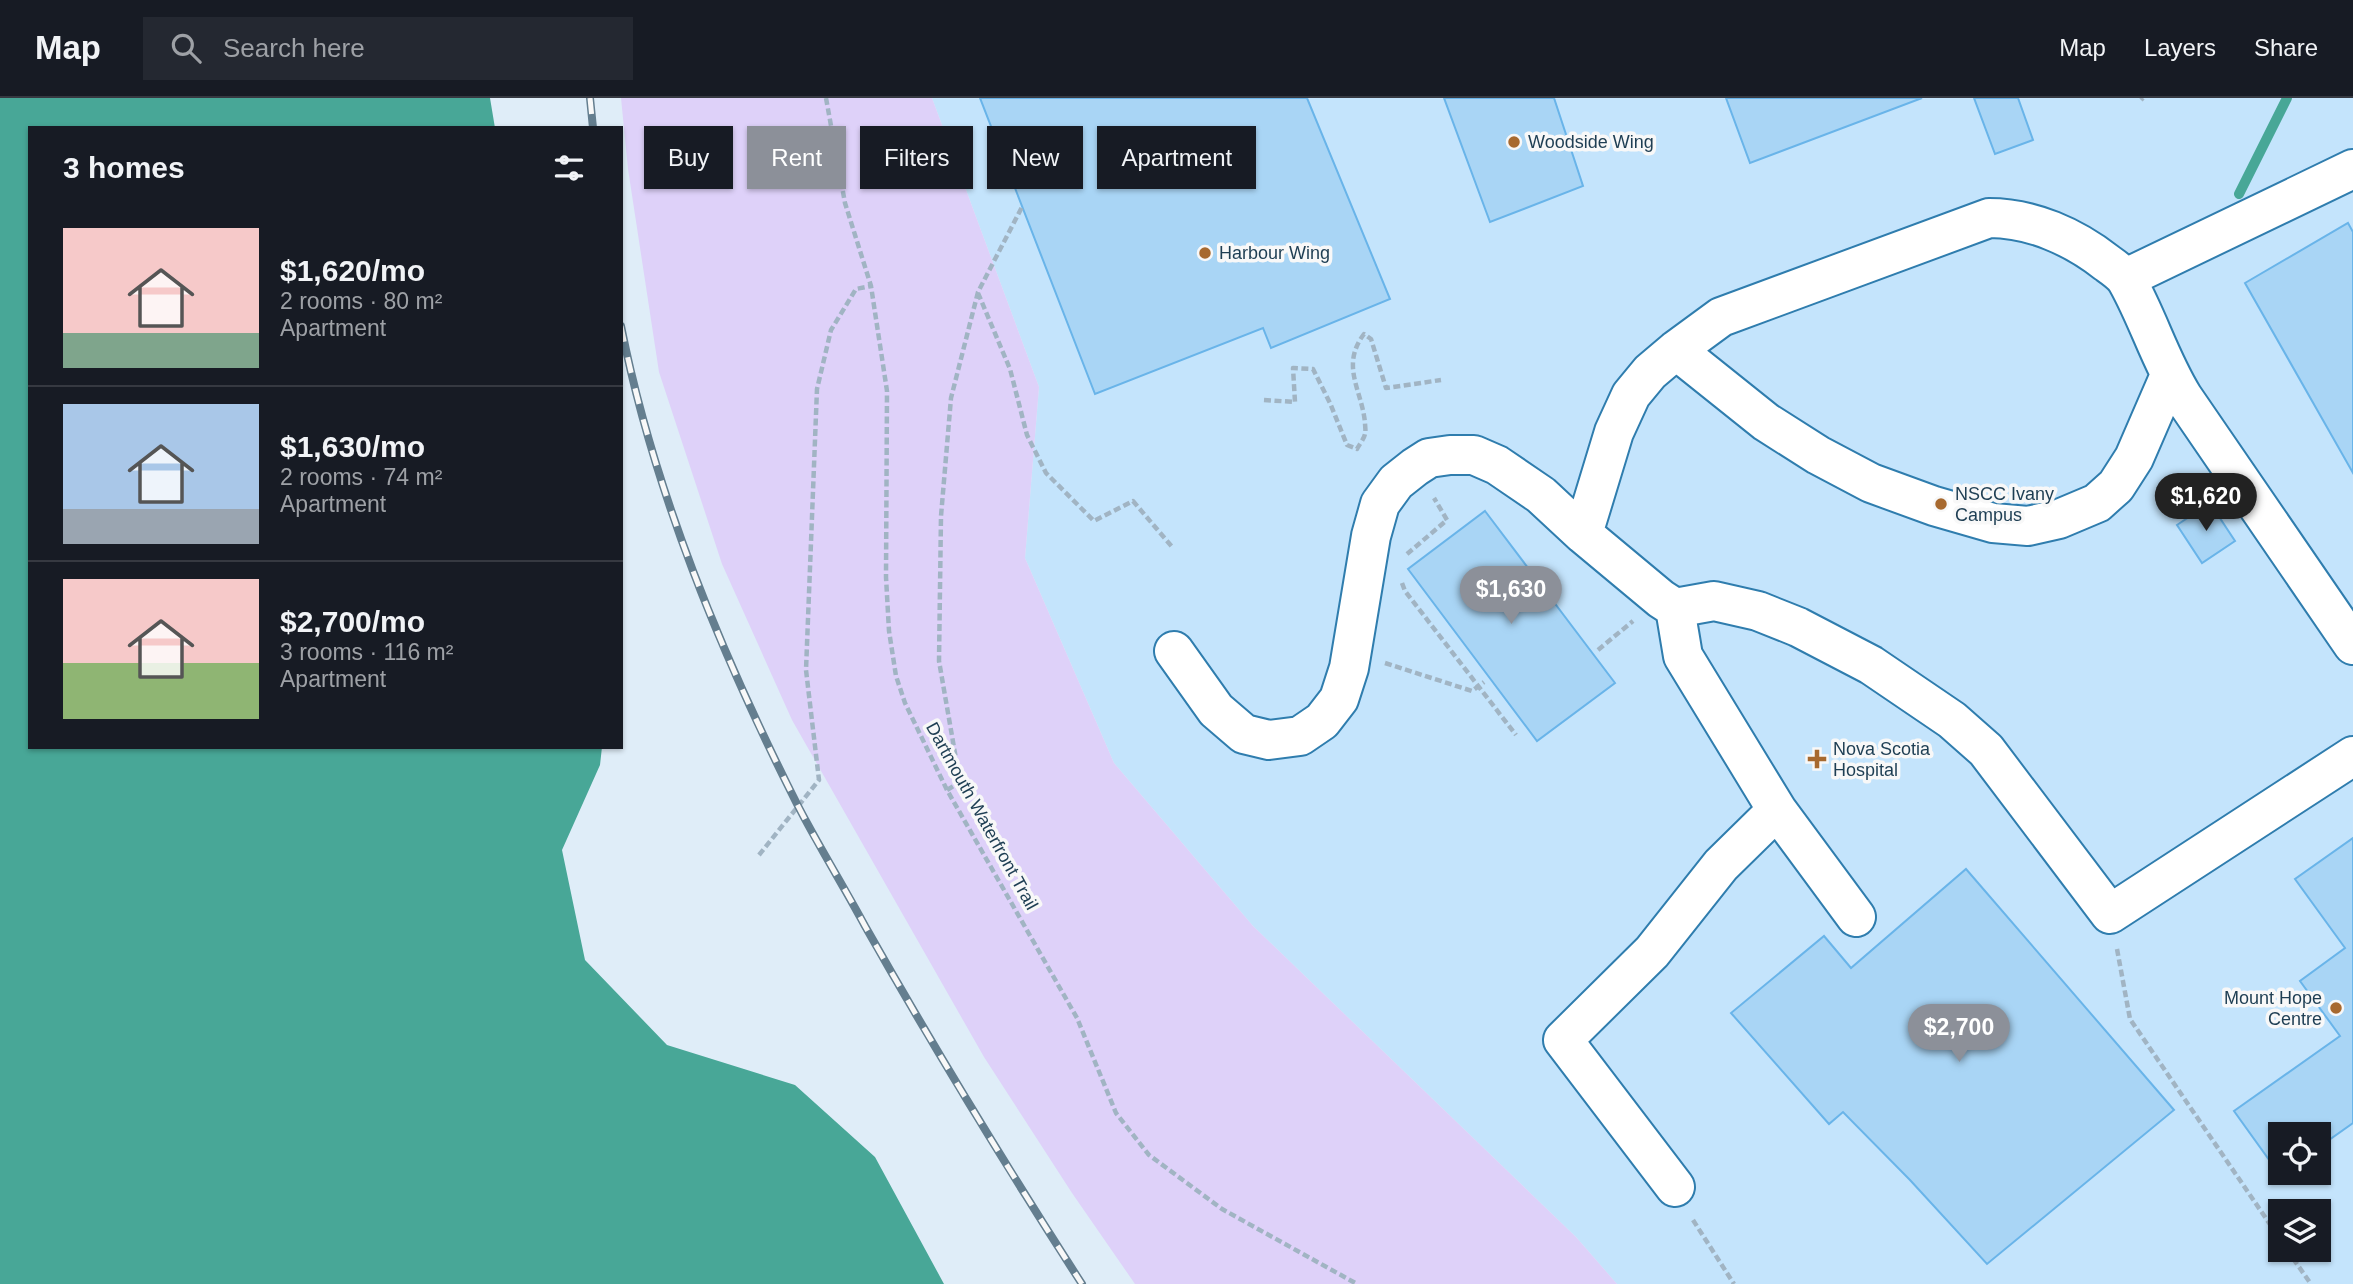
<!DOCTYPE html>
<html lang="en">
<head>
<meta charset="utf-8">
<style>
	:root { --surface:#171b24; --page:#242831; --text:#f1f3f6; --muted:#9ea1a6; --line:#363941; --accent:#8c9099 }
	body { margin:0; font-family:Helvetica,sans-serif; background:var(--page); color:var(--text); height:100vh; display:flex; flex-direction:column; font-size:26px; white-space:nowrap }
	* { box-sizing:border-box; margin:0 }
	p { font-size:23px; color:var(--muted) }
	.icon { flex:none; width:38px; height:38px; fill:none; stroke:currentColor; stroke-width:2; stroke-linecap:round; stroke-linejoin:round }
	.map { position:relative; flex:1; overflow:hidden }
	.drawer { position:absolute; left:28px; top:28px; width:595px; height:623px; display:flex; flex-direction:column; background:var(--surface); border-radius:0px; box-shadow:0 2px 5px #0004 }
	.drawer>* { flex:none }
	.guide { position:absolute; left:644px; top:28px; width:665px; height:63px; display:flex; gap:14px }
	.tools { position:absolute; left:2268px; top:1024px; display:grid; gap:14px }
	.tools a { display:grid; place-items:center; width:63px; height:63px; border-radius:0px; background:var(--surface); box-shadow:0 2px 5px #0004; font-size:35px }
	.price { position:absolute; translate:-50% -60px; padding:0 16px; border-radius:24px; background:var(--accent); color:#fff; font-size:23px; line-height:46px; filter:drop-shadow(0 2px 4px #0008) }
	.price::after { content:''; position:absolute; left:50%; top:42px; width:21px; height:16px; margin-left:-10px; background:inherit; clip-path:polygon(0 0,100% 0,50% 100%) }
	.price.current { background:#222; color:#fff }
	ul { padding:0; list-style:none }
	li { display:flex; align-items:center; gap:21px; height:175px; padding:0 35px }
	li+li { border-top:2px solid var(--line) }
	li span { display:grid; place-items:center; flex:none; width:196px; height:140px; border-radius:0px; color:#555 }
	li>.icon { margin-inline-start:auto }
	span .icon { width:84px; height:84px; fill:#fffc; stroke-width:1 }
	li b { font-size:30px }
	h2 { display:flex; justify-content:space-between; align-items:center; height:84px; padding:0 35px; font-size:30px }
	.pill { padding:0 24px; border-radius:0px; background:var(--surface); box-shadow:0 2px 5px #0004; font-size:24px; line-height:63px }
	.pill.current { background:var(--accent); color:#fff }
	header { display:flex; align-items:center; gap:42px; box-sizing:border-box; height:98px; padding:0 35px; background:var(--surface); border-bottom:2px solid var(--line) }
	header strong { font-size:33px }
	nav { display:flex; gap:38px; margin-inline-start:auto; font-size:24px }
	.search { width:490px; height:63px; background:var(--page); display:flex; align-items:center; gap:18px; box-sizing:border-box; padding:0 24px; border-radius:0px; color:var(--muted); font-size:26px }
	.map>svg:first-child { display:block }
	.built { fill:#c4e4fc; fill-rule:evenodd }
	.green { fill:#ded1f9 }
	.water { fill:#48a797 }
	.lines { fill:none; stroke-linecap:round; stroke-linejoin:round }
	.stream { stroke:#48a797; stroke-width:10 }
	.building { fill:#a9d5f5; stroke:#69b4e9; stroke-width:2 }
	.minor-casing { stroke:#2f7dae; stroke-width:42 }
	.path { stroke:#a1b4c3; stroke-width:4.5; stroke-dasharray:7 3.5; stroke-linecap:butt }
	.minor { stroke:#fff; stroke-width:38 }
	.rail-casing { stroke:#647e8f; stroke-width:8 }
	.rail { stroke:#f8f8f8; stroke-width:5; stroke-dasharray:16; stroke-linecap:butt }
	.poi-dot { fill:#a7692f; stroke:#f8f8f8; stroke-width:2.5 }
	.labels { text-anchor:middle; stroke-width:7; stroke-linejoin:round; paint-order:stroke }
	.poi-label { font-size:18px; fill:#1e3e53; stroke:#f8f8f8; text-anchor:start }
	.street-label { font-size:18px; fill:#1e3e53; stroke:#f8f8f8 }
</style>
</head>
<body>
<header>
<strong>Map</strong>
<div class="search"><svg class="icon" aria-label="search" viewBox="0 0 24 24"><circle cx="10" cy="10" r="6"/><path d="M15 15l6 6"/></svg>Search here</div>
<nav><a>Map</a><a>Layers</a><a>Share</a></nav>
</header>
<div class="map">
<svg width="2353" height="1186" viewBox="0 0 2353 1186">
	<rect width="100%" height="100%" fill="#dfedf8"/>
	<!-- built -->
	<path class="built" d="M932,0H2353V1186H1617L1576,1139L1253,828L1114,665L1025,460L1039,289ZM2280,1036H2319V1074H2280ZM2280,1113H2319V1152H2280Z"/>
	<!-- green -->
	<path class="green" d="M621,0H932L1039,289L1025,460L1114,665L1253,828L1576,1139L1617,1186H1135L1072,1095L984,959L792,622L722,466L659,274L628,71Z"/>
	<!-- water -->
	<path class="water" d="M0,0H490L495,30H30V649H602L600,667L562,752L585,862L667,947L795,987L875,1059L944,1186H0Z"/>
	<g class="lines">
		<!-- stream -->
		<path class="stream" d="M2239,96L2287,0"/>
	</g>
	<!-- building -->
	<path class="building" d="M980,0H1307L1390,201L1271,250L1263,230L1095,296Z
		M1444,0H1554L1583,88L1490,124Z
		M1726,0H1922L1750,65Z
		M1974,0H2018L2033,42L1995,56Z
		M2348,125L2353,134V375L2245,185Z
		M2210,405L2235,443L2202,465L2177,427Z
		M1485,413L1615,585L1537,643L1408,471Z
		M2353,740V1025L2319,1049V1036H2280V1074H2284L2280,1077L2234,1013L2340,938L2300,883L2345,850L2295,781Z
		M1966,771L2174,1012L1987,1166L1910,1082L1843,1014L1829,1026L1731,915L1824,838L1851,870Z"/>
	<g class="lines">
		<!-- minor casing -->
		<g class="minor-casing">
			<path id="minor" d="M2126,180L2353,71
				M1676,252L1766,324L1818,357L1871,385L1934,408L1993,425L2028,428L2059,421L2097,405L2116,388L2134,360L2170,277
				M1583,436L1614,334L1631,297L1650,274L1676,252L1721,219L1989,120C2032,120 2074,139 2107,165C2114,170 2123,176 2127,183C2148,220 2160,262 2183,299L2353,547
				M1675,510L1683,558L1777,712L1721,767L1652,854L1563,942L1675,1089
				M1174,553L1216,612L1244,636L1269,642L1300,638L1322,623L1339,601L1349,570L1371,438L1380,406L1396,384L1415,369L1429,360L1450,357H1474L1497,367L1541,397L1583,436L1661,501L1675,510L1714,503L1758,513L1798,529L1871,567L1952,622L1986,652L2110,816L2353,658
				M1777,712L1856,819"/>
		</g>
		<!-- path -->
		<path class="path" d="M826,0L845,105L871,188L887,293L886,479L889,533L896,578L905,605L947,692L1077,920L1116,1015L1149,1057L1222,1111L1357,1186
			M2141,2L2143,0
			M978,195L1010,271L1027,337L1046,375L1094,423L1133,403L1173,450
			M1264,302L1295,304L1293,270L1313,271L1330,305L1347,347L1357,351C1359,347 1364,341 1365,336C1366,335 1365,327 1365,325C1362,292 1340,268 1364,236L1371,241L1386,290L1441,282
			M1407,456L1447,422L1434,400
			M1402,485L1405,493L1516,637
			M1598,552L1633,523
			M1385,565L1472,593L1484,584
			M947,692L960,684L939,563L941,418L951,300L978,194L1022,109
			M759,757L819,682L806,572L817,291L831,232L856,191L871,188
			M2117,851L2130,921L2280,1141
			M1693,1122L1734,1186
			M2287,1152L2311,1186"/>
		<!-- minor -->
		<use href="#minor" class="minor"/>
		<!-- rail casing -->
		<g class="rail-casing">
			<path id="rail" d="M590,0L593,30
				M621,228C654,394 721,555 797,706C818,747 843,787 865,828C934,950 1006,1068 1082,1186"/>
		</g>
		<!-- rail -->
		<use href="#rail" class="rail"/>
	</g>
	<!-- markers -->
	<g class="poi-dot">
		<circle cx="1514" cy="44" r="7"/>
		<circle cx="1205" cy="155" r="7"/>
		<circle cx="1941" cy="406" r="7"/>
		<path d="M1813.5 650.5h7v7h7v7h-7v7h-7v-7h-7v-7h7z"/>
		<circle cx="2336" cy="910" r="7"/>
	</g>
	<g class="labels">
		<!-- poi labels -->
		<g class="poi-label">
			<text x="1528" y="50">Woodside Wing</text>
			<text x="1219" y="161">Harbour Wing</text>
			<text x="1955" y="402">NSCC Ivany<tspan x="1955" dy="21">Campus</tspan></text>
			<text x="1833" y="657">Nova Scotia<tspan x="1833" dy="21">Hospital</tspan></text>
			<text x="2322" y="906" text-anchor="end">Mount Hope<tspan x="2322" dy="21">Centre</tspan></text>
		</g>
		<!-- street labels -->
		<g class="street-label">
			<text transform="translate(982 718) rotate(61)" y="6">Dartmouth Waterfront Trail</text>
		</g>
	</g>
</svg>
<div class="tools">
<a><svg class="icon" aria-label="locate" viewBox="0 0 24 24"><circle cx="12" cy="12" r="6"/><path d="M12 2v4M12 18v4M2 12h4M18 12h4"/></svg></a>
<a><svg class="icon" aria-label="layers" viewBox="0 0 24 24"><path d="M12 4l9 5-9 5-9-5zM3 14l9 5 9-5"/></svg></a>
</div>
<b class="price current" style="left:2206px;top:435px">$1,620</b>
<b class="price" style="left:1511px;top:528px">$1,630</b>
<b class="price" style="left:1959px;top:966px">$2,700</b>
<div class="guide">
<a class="pill">Buy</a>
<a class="pill current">Rent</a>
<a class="pill">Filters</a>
<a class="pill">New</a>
<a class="pill">Apartment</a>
</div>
<section class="drawer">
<h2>3 homes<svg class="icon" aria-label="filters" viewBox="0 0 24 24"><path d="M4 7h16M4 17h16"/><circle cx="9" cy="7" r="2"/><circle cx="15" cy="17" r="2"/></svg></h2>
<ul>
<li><span style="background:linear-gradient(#f6c9c9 75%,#7fa58c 0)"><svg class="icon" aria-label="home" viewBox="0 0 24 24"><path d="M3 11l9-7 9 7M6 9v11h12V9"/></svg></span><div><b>$1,620/mo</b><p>2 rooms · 80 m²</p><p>Apartment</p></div></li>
<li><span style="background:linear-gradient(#a9c7e8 75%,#9aa5b1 0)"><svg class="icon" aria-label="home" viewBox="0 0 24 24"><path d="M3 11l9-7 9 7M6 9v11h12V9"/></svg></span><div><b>$1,630/mo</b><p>2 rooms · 74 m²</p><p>Apartment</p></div></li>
<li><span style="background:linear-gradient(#f6c9c9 60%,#8fb573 0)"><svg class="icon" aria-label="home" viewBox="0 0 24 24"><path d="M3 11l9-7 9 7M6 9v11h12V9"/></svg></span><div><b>$2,700/mo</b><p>3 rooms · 116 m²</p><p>Apartment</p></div></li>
</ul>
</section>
</div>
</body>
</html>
